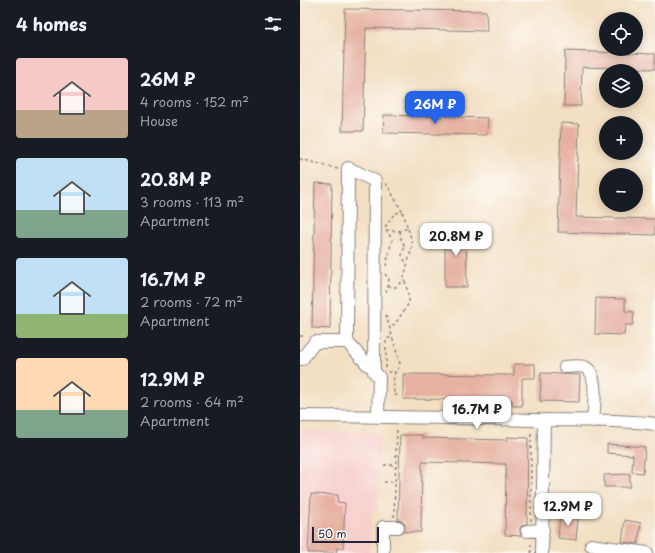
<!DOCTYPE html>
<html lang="en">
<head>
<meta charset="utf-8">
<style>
	:root { --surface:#171b24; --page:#20242c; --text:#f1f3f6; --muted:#9ea1a6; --accent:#2563eb }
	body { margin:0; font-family:"Playpen Sans",sans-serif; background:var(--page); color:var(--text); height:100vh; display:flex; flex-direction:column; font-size:15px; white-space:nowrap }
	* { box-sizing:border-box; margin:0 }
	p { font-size:13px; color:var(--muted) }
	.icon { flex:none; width:22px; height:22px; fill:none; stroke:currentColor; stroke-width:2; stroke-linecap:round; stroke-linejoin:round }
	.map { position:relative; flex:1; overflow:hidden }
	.drawer { display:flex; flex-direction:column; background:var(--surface); width:300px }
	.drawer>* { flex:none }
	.fabs { position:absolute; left:299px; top:12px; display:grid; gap:8px }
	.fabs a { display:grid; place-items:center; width:44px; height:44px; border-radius:50%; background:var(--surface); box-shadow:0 2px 10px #0003; font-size:20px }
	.scale { position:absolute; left:12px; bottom:10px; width:67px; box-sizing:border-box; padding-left:4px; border:2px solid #22223b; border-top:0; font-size:11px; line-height:14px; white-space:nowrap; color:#22223b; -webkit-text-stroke:3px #fdfcf7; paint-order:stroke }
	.price { position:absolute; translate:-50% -34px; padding:0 9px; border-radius:8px; background:#fff; color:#222; font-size:13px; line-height:26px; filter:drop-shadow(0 1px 2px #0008) }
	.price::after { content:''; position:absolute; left:50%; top:24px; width:12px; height:9px; margin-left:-6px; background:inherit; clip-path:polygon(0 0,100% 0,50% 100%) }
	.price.selected { background:var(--accent); color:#fff }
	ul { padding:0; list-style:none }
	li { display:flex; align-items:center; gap:12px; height:100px; padding:0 16px }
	li span { display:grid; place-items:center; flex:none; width:112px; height:80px; border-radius:4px; color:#555 }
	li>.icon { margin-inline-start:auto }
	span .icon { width:48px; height:48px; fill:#fffc; stroke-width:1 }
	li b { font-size:17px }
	h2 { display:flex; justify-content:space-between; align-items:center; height:48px; padding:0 16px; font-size:17px }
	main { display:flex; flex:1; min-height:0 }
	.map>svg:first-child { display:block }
	.built { fill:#f7d0cd }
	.building { fill:#e6b1a0 }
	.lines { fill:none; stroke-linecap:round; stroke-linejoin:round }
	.minor-casing { stroke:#8a807e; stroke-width:14 }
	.path { stroke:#8a807e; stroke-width:1.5; stroke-dasharray:3 3; stroke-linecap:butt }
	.minor { stroke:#fff; stroke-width:12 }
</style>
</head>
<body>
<main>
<section class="drawer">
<h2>4 homes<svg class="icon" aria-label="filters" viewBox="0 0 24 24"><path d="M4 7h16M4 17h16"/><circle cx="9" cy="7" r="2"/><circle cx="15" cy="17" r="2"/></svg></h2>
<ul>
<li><span style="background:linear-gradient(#f6c9c9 65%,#b9a48a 0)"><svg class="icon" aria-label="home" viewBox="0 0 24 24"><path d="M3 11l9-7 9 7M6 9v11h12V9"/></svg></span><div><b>26M ₽</b><p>4 rooms · 152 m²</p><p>House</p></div></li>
<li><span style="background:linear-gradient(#bfe0f5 65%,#7fa58c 0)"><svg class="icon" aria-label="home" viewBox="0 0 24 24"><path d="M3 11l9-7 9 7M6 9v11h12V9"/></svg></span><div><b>20.8M ₽</b><p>3 rooms · 113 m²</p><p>Apartment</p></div></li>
<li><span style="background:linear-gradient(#bfe0f5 70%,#8fb573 0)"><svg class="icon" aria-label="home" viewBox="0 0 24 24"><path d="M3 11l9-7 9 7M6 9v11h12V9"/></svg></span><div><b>16.7M ₽</b><p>2 rooms · 72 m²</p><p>Apartment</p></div></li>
<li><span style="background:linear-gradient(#ffd9b3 65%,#7fa58c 0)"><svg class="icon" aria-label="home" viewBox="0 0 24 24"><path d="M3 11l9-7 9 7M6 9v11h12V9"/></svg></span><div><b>12.9M ₽</b><p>2 rooms · 64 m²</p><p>Apartment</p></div></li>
</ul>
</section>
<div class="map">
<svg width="355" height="553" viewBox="0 0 355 553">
	<rect width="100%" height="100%" fill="#fdfcf7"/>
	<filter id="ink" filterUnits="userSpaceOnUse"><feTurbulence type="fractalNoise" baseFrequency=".025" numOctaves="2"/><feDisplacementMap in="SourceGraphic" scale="8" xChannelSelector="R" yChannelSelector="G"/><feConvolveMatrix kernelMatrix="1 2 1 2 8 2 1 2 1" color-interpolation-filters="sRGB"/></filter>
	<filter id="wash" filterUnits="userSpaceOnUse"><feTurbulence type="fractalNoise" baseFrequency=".012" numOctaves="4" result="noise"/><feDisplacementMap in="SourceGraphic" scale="16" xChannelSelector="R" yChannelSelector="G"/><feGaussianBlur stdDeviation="0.9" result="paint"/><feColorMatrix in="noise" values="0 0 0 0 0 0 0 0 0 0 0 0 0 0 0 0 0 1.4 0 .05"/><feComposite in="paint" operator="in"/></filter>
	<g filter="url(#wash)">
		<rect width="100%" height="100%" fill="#f3dfc2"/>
		<!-- built -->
		<path class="built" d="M0,431L79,433L78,512H71L70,553H0Z"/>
		<g id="blocks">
			<!-- building -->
			<path class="building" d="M45,9L186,11L187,31L66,28L63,131H42Z
				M265,51L355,54V69L282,67L281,106H264Z
				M84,115L188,118L187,135L83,133Z
				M261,123L279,124L276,217L355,219V235L258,232Z
				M15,183L32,184L30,329L12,328Z
				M145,227H166L167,287H145Z
				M296,298L325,299V311L334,312L333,325H325L324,335L295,334Z
				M214,364H235V378H222V406H212V400L103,399V374L214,375Z
				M241,373L280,375L279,402L240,401Z
				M100,435H123L122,438L207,440V437L228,438L227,523L223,525L220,527V532L221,536L205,535L206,464L122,462L121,532H104L105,527V524L102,521L98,520Z
				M307,444L345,447L343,473L332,472L333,455L307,453Z
				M330,474V487H304V475Z
				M11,494L38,495L37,502L45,503L43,548H37L36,553H8Z
				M260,513L269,514V518L278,519L276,540L258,538Z
				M325,520L341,523L338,544L322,542Z"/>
		</g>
	</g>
	<g filter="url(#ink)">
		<use href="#blocks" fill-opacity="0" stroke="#8a807e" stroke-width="1"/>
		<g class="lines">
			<!-- minor casing -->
			<g class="minor-casing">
				<path id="minor" d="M47,342L48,168L75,181L74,366V372L79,377L78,416
					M0,359H2L15,342H47L68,365L74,366
					M265,367C271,367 279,365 284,367C299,371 294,409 293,421
					M0,416C77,416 154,418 231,420C272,421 314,419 355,424
					M227,531L243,530
					M291,545L347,553
					M83,553V527H98
					M242,553L244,420"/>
			</g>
			<!-- path -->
			<path class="path" d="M0,159L38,169
				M86,183L103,213
				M85,227L94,214L99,212L103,213L112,241V247L104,277L109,298V303L95,324L89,327
				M86,230L100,231L108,228
				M100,231L101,239L105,246L102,255L107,265
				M86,266L92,240L90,236L86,231
				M85,274L89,279L86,292
				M88,286L96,287L104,280
				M86,315L100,364C99,369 95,371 94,375C93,382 94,389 94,395H100
				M0,336H6
				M86,368V341L88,338H92
				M88,372H96
				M84,465H96
				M84,482H95
				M94,517L97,428
				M231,521V431
				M231,553V541"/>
			<!-- minor -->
			<use href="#minor" class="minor"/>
		</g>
	</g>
</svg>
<div class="fabs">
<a><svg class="icon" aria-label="locate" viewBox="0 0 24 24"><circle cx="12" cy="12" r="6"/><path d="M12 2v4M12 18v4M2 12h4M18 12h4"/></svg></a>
<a><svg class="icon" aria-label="layers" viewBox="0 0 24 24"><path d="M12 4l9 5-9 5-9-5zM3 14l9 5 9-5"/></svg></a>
<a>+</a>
<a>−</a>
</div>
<div class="scale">50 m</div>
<b class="price selected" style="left:135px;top:125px">26M ₽</b>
<b class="price" style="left:156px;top:257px">20.8M ₽</b>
<b class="price" style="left:177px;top:430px">16.7M ₽</b>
<b class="price" style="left:268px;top:527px">12.9M ₽</b>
</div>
</main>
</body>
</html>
